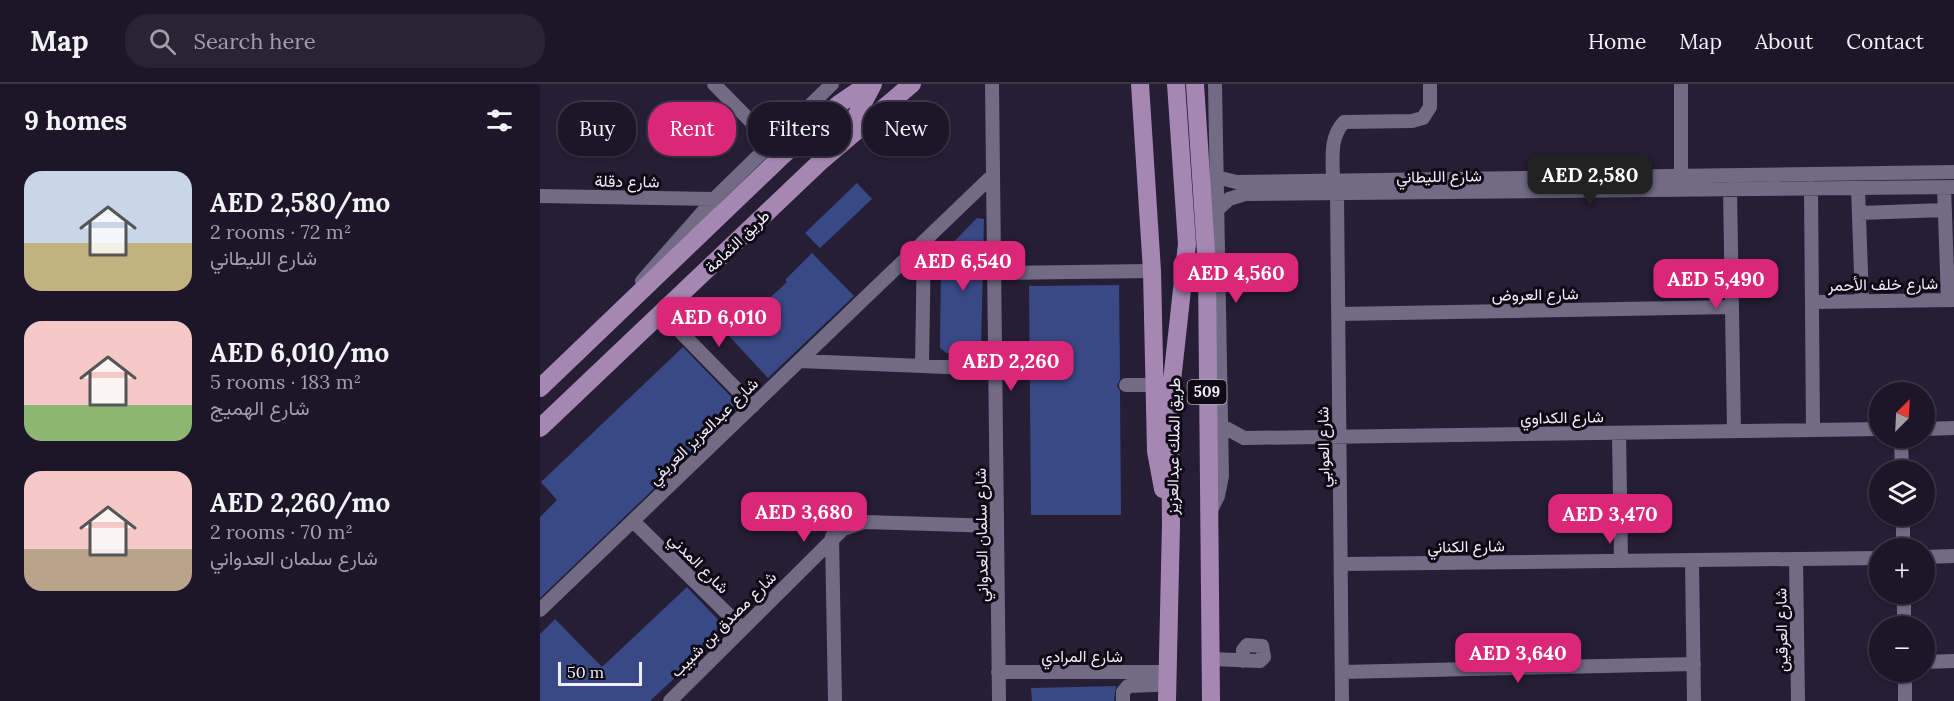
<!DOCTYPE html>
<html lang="en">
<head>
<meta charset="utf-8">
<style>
	:root { --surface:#1c1628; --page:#292334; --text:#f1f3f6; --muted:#a09fa8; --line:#3a3545; --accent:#db2777 }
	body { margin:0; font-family:Lora,Vazirmatn,serif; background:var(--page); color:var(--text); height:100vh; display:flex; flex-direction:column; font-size:22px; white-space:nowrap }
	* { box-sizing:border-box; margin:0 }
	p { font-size:20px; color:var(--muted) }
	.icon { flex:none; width:33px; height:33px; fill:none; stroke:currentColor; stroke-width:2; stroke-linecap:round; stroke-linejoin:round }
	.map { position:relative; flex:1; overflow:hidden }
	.details { display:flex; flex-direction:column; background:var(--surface); width:540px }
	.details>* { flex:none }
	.guide { position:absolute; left:18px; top:18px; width:570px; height:54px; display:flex; gap:12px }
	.needle { width:39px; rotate:24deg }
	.tools { position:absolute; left:1329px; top:298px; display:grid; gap:12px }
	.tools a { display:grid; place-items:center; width:66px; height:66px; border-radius:50%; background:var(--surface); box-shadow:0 2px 4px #0004,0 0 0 2px var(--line); font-size:30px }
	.scale { position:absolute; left:18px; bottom:15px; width:84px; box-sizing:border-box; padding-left:6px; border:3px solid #f0ecfc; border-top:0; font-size:16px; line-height:21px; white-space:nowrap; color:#f0ecfc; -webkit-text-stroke:4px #0d0a14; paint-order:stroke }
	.price { position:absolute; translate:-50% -51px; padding:0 14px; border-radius:12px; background:var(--accent); color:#fff; font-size:20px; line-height:39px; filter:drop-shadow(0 2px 3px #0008) }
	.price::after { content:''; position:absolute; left:50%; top:36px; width:18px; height:14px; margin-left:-9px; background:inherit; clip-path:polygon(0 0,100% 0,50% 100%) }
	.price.active { background:#222; color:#fff }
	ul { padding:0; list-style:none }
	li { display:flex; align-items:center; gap:18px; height:150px; padding:0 24px }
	li span { display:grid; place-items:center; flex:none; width:168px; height:120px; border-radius:18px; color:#555 }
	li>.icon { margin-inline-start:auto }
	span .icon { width:72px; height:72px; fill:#fffc; stroke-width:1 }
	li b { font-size:26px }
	h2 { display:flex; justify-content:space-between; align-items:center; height:72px; padding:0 24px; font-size:26px }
	.chip { padding:0 21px; border-radius:24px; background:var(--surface); box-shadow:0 2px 4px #0004,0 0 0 2px var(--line); font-size:21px; line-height:54px }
	.chip.active { background:var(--accent); color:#fff }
	header { display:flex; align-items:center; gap:36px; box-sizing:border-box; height:84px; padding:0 30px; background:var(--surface); border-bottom:2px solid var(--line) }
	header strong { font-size:28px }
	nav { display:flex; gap:33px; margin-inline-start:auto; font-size:21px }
	.search { width:420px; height:54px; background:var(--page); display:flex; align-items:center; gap:15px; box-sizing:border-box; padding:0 21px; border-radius:24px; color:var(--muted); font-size:22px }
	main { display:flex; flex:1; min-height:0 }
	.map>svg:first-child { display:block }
	.building { fill:#384985 }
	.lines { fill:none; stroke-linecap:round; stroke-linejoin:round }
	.minor { stroke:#716b86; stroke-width:14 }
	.major { stroke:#a687b4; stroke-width:18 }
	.labels { text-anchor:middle; stroke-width:6; stroke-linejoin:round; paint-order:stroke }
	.shield { fill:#0d0a14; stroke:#aca8b6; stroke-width:1.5 }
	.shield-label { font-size:15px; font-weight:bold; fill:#f0ecfc }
	.street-label { font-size:16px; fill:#f0ecfc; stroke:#0d0a14 }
</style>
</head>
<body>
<header>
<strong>Map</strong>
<div class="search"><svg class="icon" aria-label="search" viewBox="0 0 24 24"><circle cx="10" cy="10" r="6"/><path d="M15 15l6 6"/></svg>Search here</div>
<nav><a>Home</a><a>Map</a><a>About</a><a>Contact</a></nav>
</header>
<main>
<section class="details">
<h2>9 homes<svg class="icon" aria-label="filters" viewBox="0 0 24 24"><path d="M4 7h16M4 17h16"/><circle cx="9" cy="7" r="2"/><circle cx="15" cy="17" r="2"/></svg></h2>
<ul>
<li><span style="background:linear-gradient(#c9d6e8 60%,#c2b280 0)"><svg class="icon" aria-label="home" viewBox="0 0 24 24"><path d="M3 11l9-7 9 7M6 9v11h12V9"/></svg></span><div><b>AED 2,580/mo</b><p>2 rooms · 72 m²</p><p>شارع الليطاني</p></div></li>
<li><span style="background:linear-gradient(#f6c9c9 70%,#8fb573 0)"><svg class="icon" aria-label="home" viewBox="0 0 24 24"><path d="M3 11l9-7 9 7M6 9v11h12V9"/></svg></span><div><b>AED 6,010/mo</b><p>5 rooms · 183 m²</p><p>شارع الهميج</p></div></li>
<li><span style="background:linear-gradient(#f6c9c9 65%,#b9a48a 0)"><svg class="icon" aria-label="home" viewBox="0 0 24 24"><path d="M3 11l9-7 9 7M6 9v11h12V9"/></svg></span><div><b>AED 2,260/mo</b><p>2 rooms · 70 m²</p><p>شارع سلمان العدواني</p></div></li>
</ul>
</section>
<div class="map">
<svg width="1414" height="617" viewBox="0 0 1414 617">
	<rect width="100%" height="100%" fill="#251e35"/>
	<!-- building -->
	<path class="building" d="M317,99L332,115L280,164L265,149Z
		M437,134L444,135L441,265L435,269H406L400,264L401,171Z
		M272,169L314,212L228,294L189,252L247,198L245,196Z
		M579,201L580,295L577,302L580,307L581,431H491L489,202Z
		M143,263L200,322L0,514V433L17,416L1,398Z
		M147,503L187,545L110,617H0V550L15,535L62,583Z
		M576,602L574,617H492L491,604Z"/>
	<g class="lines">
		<!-- minor -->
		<path class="minor" d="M174,0L233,60
			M452,0L459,617
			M677,93L696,98L1414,88
			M1141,93V0
			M793,97C793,75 789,54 804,38L872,37L883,34L890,23V0
			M1404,103L1408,216
			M1271,104L1273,346
			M1318,104L1322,217
			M1190,105L1194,347
			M797,109L802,617
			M0,112L174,115
			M678,125L689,115L705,110L1414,103
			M1319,129L1405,126
			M454,189L612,187
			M102,197L174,115L292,0
			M1272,218L1414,216
			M122,229L213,322
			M798,230L1192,223
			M260,277L455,285
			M382,282L384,157
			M586,301H613
			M682,342L704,354L1340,345
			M1384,345L1414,344
			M1079,349L1081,477
			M1361,354L1362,387
			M670,428L678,412L682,392L675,0
			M1363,432V465
			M93,437L202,544
			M292,452L295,617
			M1384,473L1414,472
			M1256,475L1258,617
			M1152,476L1154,617
			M801,480L1340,474
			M1364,510V543
			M0,526L453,91
			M671,575L720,577L724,573L722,562L707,561L703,566V577
			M1384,578L1414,577
			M458,588H626
			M802,588L1154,580
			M1365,588V617
			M130,617L303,445L324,438L457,442
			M583,617V608L588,602L615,601L626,592"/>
		<!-- major -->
		<path class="major" d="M600,0L612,187L616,367L623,405
			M655,0L667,184L671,617
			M302,51L315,34L333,0
			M0,304L242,72L299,20L328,0
			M0,344L280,78L372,0
			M627,617L631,440L630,315L647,160L636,0"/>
	</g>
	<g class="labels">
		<!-- shield labels -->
		<rect class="shield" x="647.5" y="296" width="39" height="24" rx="4.5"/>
		<g class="shield-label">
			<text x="667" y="313">509</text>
		</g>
		<!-- street labels -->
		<g class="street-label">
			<text transform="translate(899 92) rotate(-1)" y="6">شارع الليطاني</text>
			<text transform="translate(87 97) rotate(1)" y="6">شارع دقلة</text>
			<text transform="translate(197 157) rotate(-44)" y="6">طريق الثمامة</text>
			<text transform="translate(1343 200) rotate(-1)" y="6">شارع خلف الأحمر</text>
			<text transform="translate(995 210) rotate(-1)" y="6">شارع العروض</text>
			<text transform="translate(1022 333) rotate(-1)" y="6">شارع الكداوي</text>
			<text transform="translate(163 347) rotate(-44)" y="6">شارع عبدالعزيز العريفي</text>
			<text transform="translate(633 362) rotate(-89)" y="6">طريق الملك عبدالعزيز</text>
			<text transform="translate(783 363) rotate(-91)" y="6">شارع العوابي</text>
			<text transform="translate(441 451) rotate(-91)" y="6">شارع سلمان العدواني</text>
			<text transform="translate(926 462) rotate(-1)" y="6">شارع الكناني</text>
			<text transform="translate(159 479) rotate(45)" y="6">شارع المدني</text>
			<text transform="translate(183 540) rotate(-45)" y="6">شارع مصدق بن شبيب</text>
			<text transform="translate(1241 546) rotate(-91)" y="6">شارع العرقين</text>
			<text x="542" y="578">شارع المرادي</text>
		</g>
	</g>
</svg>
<div class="tools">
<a><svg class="needle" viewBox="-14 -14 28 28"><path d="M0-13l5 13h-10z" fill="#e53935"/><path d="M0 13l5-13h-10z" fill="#a09fa8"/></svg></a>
<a><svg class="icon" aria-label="layers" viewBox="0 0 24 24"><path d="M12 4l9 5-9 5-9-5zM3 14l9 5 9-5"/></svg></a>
<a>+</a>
<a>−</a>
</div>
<div class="scale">50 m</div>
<b class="price active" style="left:1050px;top:122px">AED 2,580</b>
<b class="price" style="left:423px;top:208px">AED 6,540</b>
<b class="price" style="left:696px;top:220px">AED 4,560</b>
<b class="price" style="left:1176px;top:226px">AED 5,490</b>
<b class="price" style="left:179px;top:264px">AED 6,010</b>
<b class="price" style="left:471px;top:308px">AED 2,260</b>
<b class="price" style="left:264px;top:459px">AED 3,680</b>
<b class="price" style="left:1070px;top:461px">AED 3,470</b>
<b class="price" style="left:978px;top:600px">AED 3,640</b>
<div class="guide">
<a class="chip">Buy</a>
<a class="chip active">Rent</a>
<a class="chip">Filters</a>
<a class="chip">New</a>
</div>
</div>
</main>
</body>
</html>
